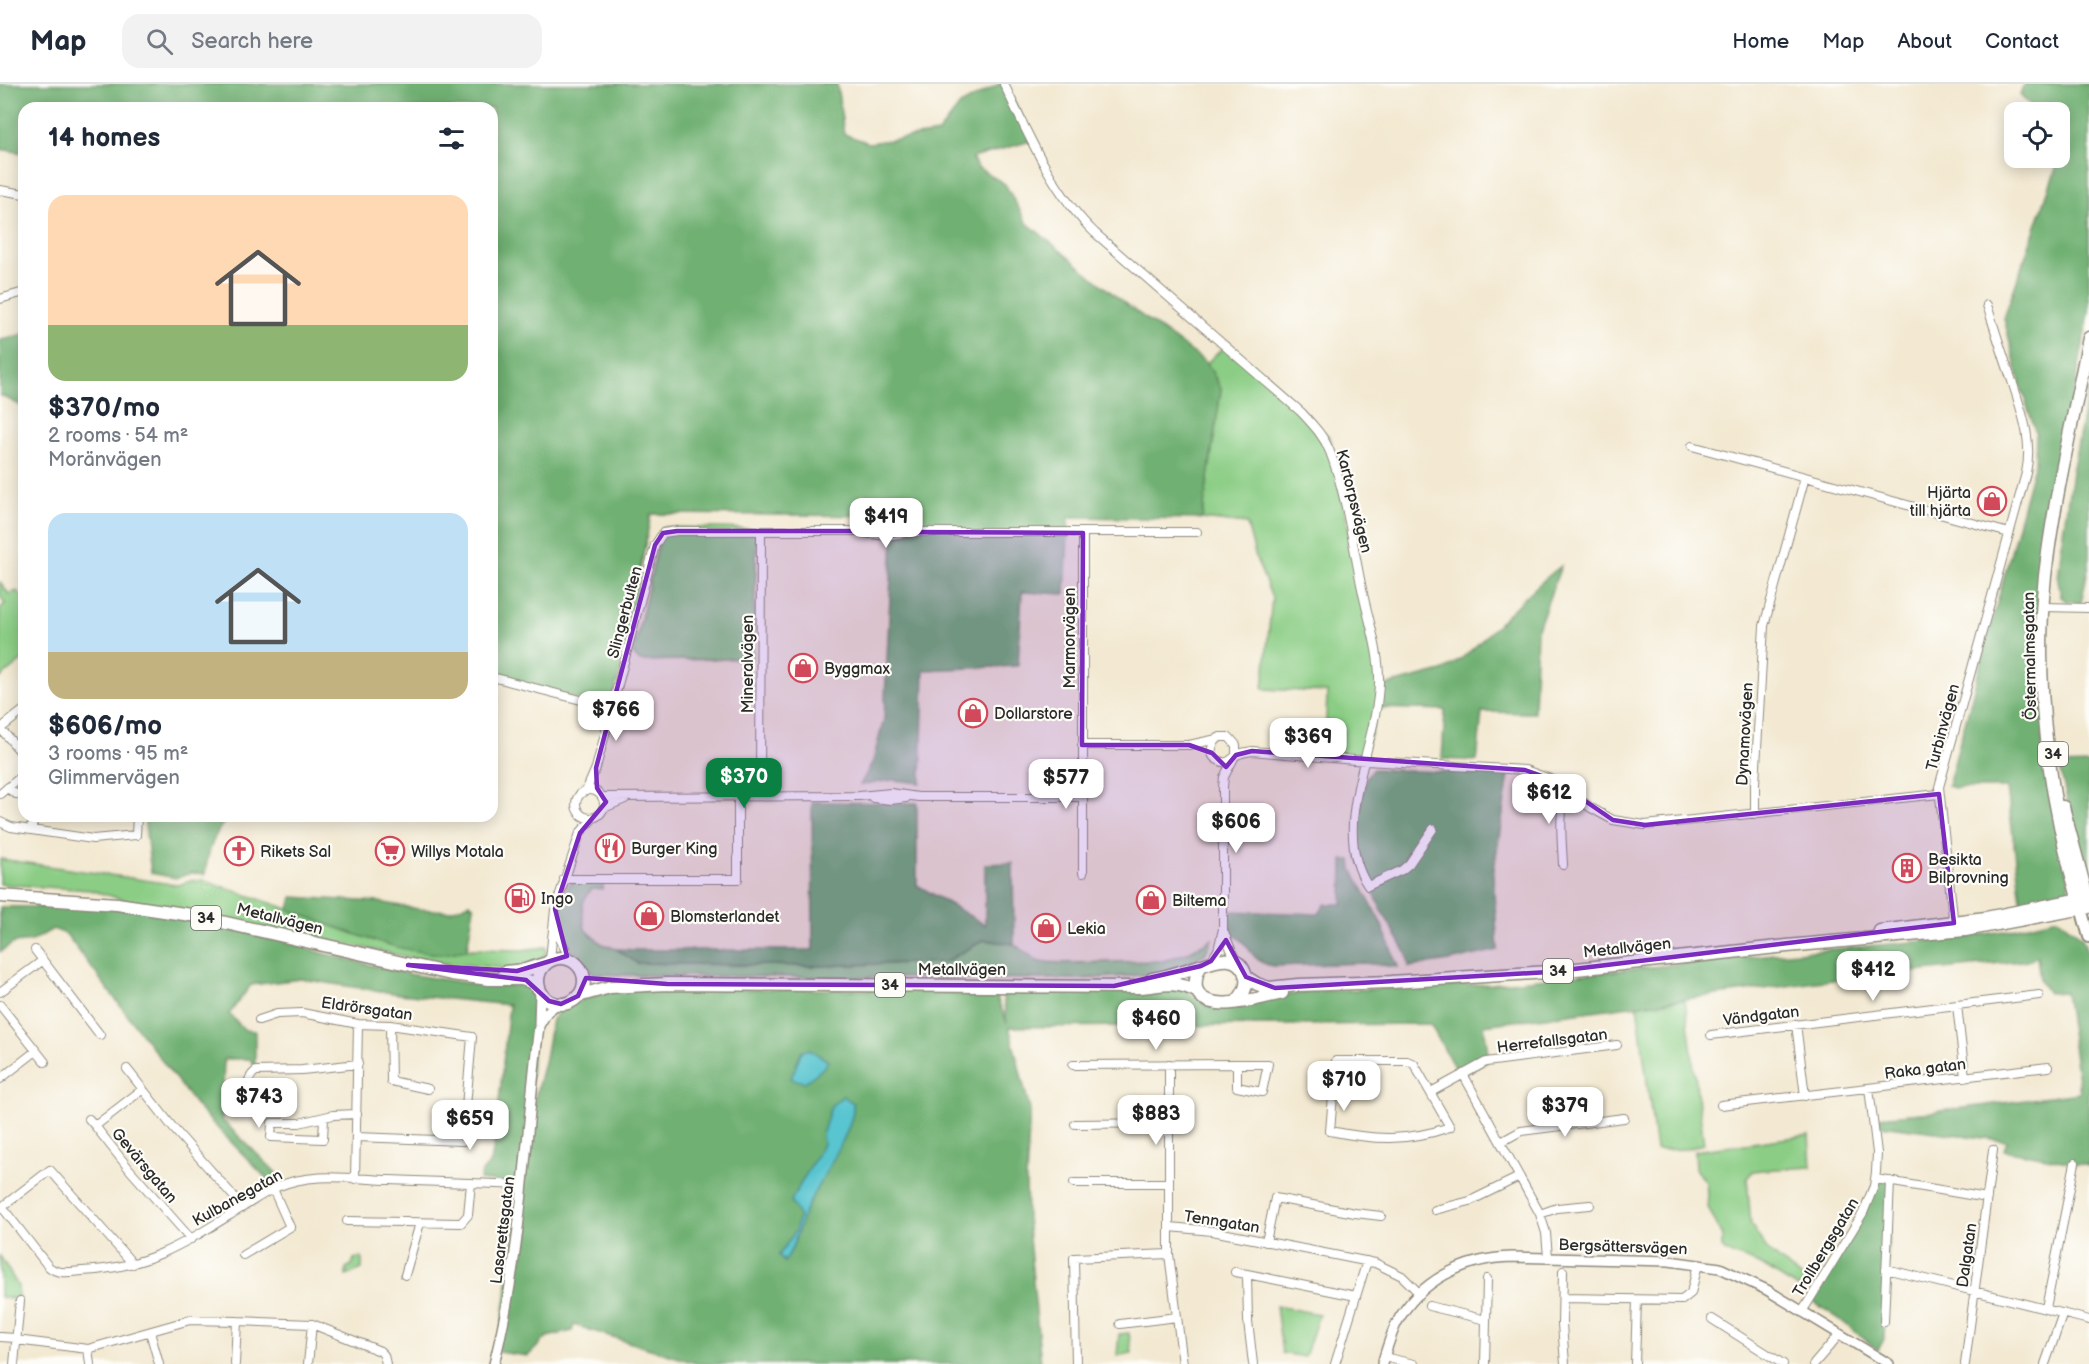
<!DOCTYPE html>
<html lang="en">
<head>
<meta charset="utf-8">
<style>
	:root { --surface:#fff; --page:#f2f2f3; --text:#1f2937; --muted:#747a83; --line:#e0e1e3; --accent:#0b8043 }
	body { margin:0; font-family:"Balsamiq Sans",sans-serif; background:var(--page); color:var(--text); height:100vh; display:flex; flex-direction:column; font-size:22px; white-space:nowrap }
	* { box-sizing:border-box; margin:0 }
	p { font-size:20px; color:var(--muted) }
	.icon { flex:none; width:33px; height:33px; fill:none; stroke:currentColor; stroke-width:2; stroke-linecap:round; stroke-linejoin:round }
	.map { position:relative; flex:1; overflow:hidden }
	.details { position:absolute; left:18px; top:18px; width:480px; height:720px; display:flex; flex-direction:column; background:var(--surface); border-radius:18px; box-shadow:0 3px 15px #0003 }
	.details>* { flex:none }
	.buttons { position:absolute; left:2004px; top:18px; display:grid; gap:12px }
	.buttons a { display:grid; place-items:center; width:66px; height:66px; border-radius:12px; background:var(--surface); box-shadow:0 3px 15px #0003; font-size:30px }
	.price { position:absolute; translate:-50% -51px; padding:0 14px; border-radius:12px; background:#fff; color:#222; font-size:20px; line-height:39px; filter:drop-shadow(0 2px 3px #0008) }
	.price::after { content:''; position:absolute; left:50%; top:36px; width:18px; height:14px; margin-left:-9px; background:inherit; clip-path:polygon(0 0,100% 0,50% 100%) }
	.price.selected { background:var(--accent); color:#fff }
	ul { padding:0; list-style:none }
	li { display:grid; align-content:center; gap:12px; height:318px; padding:0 30px }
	li span { display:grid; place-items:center; height:186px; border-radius:18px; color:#555 }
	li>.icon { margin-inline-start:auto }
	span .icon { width:108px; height:108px; fill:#fffc; stroke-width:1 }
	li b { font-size:26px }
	h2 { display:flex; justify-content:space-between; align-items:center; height:72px; padding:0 30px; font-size:26px }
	header { display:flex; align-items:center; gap:36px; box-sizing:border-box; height:84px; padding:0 30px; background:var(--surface); border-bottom:2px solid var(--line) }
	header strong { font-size:28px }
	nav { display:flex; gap:33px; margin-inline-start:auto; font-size:21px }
	.search { width:420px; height:54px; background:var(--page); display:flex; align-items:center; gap:15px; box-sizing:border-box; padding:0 21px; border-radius:18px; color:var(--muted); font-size:22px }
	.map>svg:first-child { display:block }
	.green { fill:#8bcd85; stroke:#5b7c58; stroke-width:1.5 }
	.forest { fill:#70b072; stroke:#4e6e4e; stroke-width:1.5 }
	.water { fill:#58c5d0; stroke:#42787e; stroke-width:1.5 }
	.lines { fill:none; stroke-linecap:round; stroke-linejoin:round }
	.minor-casing { stroke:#8f8a7e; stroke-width:10 }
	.tertiary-casing { stroke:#8f8a7e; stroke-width:12 }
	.secondary-casing { stroke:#8f8a7e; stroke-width:14 }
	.primary-casing { stroke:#8f8a7e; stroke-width:15 }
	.minor { stroke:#fff; stroke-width:8 }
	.tertiary { stroke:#fff; stroke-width:9 }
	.secondary { stroke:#fff; stroke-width:10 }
	.primary { stroke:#fff; stroke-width:12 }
	.marked { fill:#7b2cbf; fill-opacity:0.2; stroke:#7b2cbf; stroke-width:4.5; stroke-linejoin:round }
	.labels { text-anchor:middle; stroke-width:4.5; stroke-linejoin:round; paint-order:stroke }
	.shield { fill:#fdfcf7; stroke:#6a6a68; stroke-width:1.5 }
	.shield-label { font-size:15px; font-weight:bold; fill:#2b2b2b }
	.poi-label { font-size:16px; fill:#2b2b2b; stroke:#fdfcf7; text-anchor:start }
	.street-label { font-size:16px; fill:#2b2b2b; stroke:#fdfcf7 }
</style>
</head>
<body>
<header>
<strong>Map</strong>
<div class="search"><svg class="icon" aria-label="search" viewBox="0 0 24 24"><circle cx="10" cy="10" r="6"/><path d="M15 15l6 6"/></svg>Search here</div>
<nav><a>Home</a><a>Map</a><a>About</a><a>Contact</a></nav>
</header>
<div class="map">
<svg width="2089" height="1280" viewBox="0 0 2089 1280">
	<rect width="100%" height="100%" fill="#fdfcf7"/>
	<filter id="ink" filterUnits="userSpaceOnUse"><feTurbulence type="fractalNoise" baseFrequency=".0167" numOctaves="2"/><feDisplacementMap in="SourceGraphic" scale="12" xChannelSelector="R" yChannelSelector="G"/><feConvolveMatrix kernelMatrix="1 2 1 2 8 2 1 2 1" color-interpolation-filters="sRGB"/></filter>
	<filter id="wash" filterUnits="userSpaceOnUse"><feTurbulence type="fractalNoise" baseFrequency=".008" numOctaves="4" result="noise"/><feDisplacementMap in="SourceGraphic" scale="24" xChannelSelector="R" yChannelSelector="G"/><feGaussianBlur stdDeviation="1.35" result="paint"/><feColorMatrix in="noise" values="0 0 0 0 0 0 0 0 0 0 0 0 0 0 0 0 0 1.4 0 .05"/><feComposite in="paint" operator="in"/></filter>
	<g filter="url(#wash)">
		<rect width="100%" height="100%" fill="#f3e9d2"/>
		<!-- green -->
		<path class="green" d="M1228,259L1281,306L1330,354L1380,599L1371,652L1360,671L1325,668L1327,608L1263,605L1272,514L1256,474L1247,440L1202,435L1221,305L1207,279Z
			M662,443L757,445L753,574L640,577L633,570Z
			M0,498L9,510L17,507L24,514V575L0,594V524L5,520L0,512Z
			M0,775L178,801L192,796L206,797L291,826L441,870L473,865L521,866L546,863L547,868L539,876L515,885L431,878L327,856L145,822L90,806L0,800Z
			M576,797L603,798V805H592C579,818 582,827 585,845L602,860L616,865L637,879L813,882L945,878L984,856L1014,860L1039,878L1065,879L1163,877L1187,869L1212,855L1205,870L1193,877L1157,890L1080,895L674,892L595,890C589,886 586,882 581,877C561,856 554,844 563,814C565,806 567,800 576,797Z
			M1685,916L1704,1060L1688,1065L1656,1066L1637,921Z
			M1809,1051L1811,1083L1762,1086L1753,1087L1747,1094L1751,1141L1768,1167L1805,1196L1798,1204L1760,1180L1726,1168L1722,1164V1152L1708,1123L1706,1098L1696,1085L1695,1067Z
			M0,1172L18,1202V1215L0,1213Z
			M362,1173V1185L346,1192V1184L352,1181L354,1175Z
			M1276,1222L1319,1230L1305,1273L1282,1269Z
			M1129,1249L1132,1269L1117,1272L1119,1250Z"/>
		<!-- forest -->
		<path class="forest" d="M0,0H837L844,50L869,59L938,49L960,21L999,0H1005L1034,56L972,74L978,84L1005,100L1027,139L1123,218L1207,279L1221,305L1202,435L1069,433L1065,510L1022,508L1018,582L924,586L921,699L893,696L860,701L873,677L884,635L894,432L651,430L622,581L610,623L492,593V24H24V69L0,65Z
			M2024,0H2089V229L2063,367L2038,553L2070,806L2065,812L2022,824L2007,704H1955L1948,702L2035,378L2036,349L2021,303L2004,234L2062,67L2060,63V28H2037L2020,10Z
			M24,250V327L20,321L0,311V256Z
			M2089,304V480L2081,519L2067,517L2061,513L2058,495L2063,448L2072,388Z
			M1561,482L1537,547L1534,629L1482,628L1477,677L1442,675L1445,626L1380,624L1383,602L1442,587C1462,577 1480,558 1496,542C1517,521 1537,500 1561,482Z
			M2089,680V802L2081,776L2059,681Z
			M1373,685L1509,691L1493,791L1498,866L1450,877L1409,883L1407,870L1382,827L1357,772V733L1367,692Z
			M812,718L917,719V801L985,841V780L1013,779L1014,860L984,856L945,878L813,882L637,879L616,865L636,866H813Z
			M144,732H229C213,750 208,768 205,790L191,789L176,794L151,789Z
			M1343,776H1351L1352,785L1381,839L1398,883L1364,879L1273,882C1253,878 1254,869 1242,857C1239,853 1233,851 1228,849V827L1319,830L1325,820H1342Z
			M292,813L379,818L418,825L450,827L470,819L474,823L467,865C458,867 449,870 440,870C393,868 334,842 289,826Z
			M145,822L222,835L322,869L408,890L480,901L526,902L535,912L536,921L532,968L530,1034L545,974L552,935L561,925L568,924L583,915L620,905L994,906L1007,939L1002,905L1186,906L1204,920L1319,907L1491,900L1763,871L1961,854L2004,847L2057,834L2082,853L2089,873V1082L2004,1066L2007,1057L1881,1041L1879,1033L1932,1028L2080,1009L2065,908L2048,909L2040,897L2037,872L2031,876L1824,897L1484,941L1489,975L1459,992L1430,940L1009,943L1030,1026L1026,1096L1027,1133L1041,1280H698L574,1241L572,1247L547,1253L528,1272L498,1268L522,1101L480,1096L482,1088L491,1078L495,1056L509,921L399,910L301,895L251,901L229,930L245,946L255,947V984L250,975H224L222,1036L285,1097L244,1120L238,1115L268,1096L197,1023L66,850L53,845L32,857L14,859L0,868V823Z
			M1877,1095H1891L1884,1255L1878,1266L1838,1234L1809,1215L1863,1129Z"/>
		<!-- water -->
		<path class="water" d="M809,965L828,977L822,985L805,998L791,995L801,968Z
			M843,1012L853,1019C857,1045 814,1103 804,1130C797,1146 795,1164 784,1178L779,1171L795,1148L799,1132L791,1117L823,1060L822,1051L831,1022Z"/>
	</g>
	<g filter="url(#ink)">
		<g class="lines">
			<!-- minor casing -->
			<g class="minor-casing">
				<path id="minor" d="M1004,0C1028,51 1054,110 1095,149L1301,328C1313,341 1324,352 1330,368C1346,409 1353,462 1362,505C1368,535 1380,568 1379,599C1377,664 1329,743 1368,802L1402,786L1409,780L1433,745
					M0,106L24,110
					M0,215L24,208
					M1692,362L2009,449
					M864,449L887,452L911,448
					M2043,523L2089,524
					M492,593L612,624
					M0,645L24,626
					M1,645L24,672
					M1082,661H1189L1217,655
					M1236,671V661L1229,653H1220C1211,659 1207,672 1220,677C1228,681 1231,675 1237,671C1242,668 1248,668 1252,667L1366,677L1525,686L1556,697L1591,724L1613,736L1645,741L1939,710
					M7,704L16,710L24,711
					M576 720a14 14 0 1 1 28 0a14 14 0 1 1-28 0Z
					M586,707L596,684L655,461L663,449L677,447H859L887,444L913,448H1197
					M0,710L24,690
					M760,712L761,447
					M602,713L859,712L891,709L918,713H1082
					M873,714L891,716L906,714
					M604,724L625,715
					M1755,730V700L1764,542L1805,393
					M0,738L11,743L93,755L136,751L137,732
					M32,746L33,732
					M1563,781C1562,756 1558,729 1567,705
					M1083,789V449
					M564,795H738V712
					M555,838L558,851L570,875
					M1954,842L1939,703L2026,389C2033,356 2022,329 2012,297C2003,272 1995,246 1987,221
					M1223,846L1237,880
					M35,866L100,951
					M550,876L555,825L580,749L593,734
					M1211,877L1218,866L1223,845V703L1224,693L1233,676
					M0,908L42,877
					M0,921L45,978
					M1957,921L1965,993
					M259,936L277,930L302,929L358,940L390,941L472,953L463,1057L356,1053
					M1796,940L1805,1012
					M390,941L391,997L428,1005
					M1711,951L2039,911
					M1336,977H1407L1414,980L1450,1043C1406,1058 1374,1056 1330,1047Z
					M1169,980V1170L1183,1280
					M1073,981L1237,980V1003L1262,1008L1268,980H1237
					M127,985L174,1045L243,1123
					M1463,990L1540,1130L1546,1149L1548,1173
					M0,995L36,967
					M143,1005L95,1042L130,1086L191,1155
					M1431,1008L1486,978L1617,961
					M246,1018C247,1006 246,994 256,987L302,986L358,980
					M1721,1021L2048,983
					M324,1034L323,1055L271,1053L272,1039H299L333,1031L357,1030
					M89,1035L95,1042
					M1075,1040L1169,1039
					M1501,1058L1521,1047L1624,1034
					M355,1095L358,940
					M1876,1095L1987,1114
					M1074,1099H1169
					M1435,1126L1470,1117L1519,1093
					M1540,1130L1557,1124L1590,1121
					M347,1137L461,1139L468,1131L471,1099
					M1170,1143L1212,1147L1375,1179L1402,1192L1420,1210
					M1266,1158L1275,1114L1355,1129L1381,1132
					M243,1171L290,1143L273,1105
					M133,1180L50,1086L2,1123L48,1182C57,1191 70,1188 82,1187C148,1184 183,1160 238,1126C250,1119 263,1109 277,1103C311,1087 354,1095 390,1096C434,1098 478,1099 523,1101
					M1886,1185L2089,1236
					M1563,1187L1562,1240L1565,1280
					M1235,1188L1247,1190
					M405,1191L420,1139
					M1563,1214L1682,1216L1691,1209L1698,1180
					M1429,1222L1486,1236
					M2046,1224L2075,1079
					M1802,1228L1863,1129L1874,1102L1876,1088L1877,1069L1869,1004
					M1712,1235L1783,1280
					M1884,1238L1890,1097
					M1120,1240L1177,1233
					M150,1248L159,1280
					M0,1253L16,1254
					M16,1256L88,1265L190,1236L237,1237L312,1240L380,1267L384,1271L386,1280
					M88,1265L90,1280
					M1384,1273L1414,1280
					M14,1280L20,1217
					M235,1280L237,1237
					M308,1280L312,1240
					M1076,1280L1074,1174L1169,1170
					M1253,1280L1248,1237L1247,1190L1356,1212
					M1335,1280L1367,1177
					M1485,1280L1487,1195
					M1635,1280L1637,1216
					M1814,1280L1839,1251
					M1965,1280L1993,1066
					M2045,1280L2063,1229"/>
			</g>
			<!-- tertiary casing -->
			<g class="tertiary-casing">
				<path id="tertiary" d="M540,940L547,928L557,920
					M494,1280C522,1169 525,1055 539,942L540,908
					M1382,1280C1386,1267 1390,1253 1396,1240C1419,1197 1464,1174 1512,1173L1669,1177L1720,1184L1767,1206L1889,1280"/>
			</g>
			<!-- secondary casing -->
			<g class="secondary-casing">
				<path id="secondary" d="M2081,824L2089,853"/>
			</g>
			<!-- primary casing -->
			<g class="primary-casing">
				<path id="primary" d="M2063,723L2089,820
					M0,812L117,820L191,831L451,890L489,895H522L531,898L538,904
					M2081,824C2049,718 2033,602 2045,492C2054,413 2074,332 2089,254
					M1880,847L1986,834L2085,814
					M538 897a23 23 0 1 1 46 0a23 23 0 1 1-46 0Z
					M1201,882C1196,889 1195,896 1196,904C1204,933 1262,913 1282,909
					M505,888L525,886L544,880
					M1246,893L1257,900L1269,904L1298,901L1391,898L1549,888L1787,862L1965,846L2089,823
					M1152,895C1166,893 1180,888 1193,884C1210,879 1239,864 1246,893C1248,903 1242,912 1236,918
					M578,912L610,903L667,900L1141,903C1163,901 1177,896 1198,908"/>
			</g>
			<!-- minor -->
			<use href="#minor" class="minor"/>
			<!-- tertiary -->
			<use href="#tertiary" class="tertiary"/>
			<!-- secondary -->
			<use href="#secondary" class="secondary"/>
			<!-- primary -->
			<use href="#primary" class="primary"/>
		</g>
	</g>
	<!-- marked area -->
	<path class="marked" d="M677,447H859L887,452L913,448L1083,449L1082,661H1189L1212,669L1226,683L1236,671L1252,667L1525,686L1556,697L1613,736L1645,741L1939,710L1954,839L1549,888L1275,904L1246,893L1226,856L1211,877L1201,882L1114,902L667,900L586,894L578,912L561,920L549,917L526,896L408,881L517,887L567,872L555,825L580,749L606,718L597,704L596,684L655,461L663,449Z"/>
	<!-- icons -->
	<defs>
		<g id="shop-ring" transform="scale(1.5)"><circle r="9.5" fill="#fdfcf7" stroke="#d1495b" stroke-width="1.5"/><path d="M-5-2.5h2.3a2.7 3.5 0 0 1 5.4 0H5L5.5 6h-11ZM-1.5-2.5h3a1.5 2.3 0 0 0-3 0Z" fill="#d1495b"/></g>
		<g id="restaurant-ring" transform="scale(1.5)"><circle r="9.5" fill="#fdfcf7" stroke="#d1495b" stroke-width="1.5"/><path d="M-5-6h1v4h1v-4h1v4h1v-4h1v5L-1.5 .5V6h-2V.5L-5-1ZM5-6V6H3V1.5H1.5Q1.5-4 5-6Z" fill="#d1495b"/></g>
		<g id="church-ring" transform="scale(1.5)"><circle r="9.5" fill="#fdfcf7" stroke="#d1495b" stroke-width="1.5"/><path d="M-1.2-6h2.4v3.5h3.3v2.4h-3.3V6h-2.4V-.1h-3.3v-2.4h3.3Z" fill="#d1495b"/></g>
		<g id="supermarket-ring" transform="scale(1.5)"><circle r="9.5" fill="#fdfcf7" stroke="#d1495b" stroke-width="1.5"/><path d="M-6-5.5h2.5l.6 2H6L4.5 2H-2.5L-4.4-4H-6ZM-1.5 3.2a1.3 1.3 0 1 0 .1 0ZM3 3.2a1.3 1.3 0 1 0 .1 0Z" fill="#d1495b"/></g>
		<g id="building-ring" transform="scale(1.5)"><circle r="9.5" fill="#fdfcf7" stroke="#d1495b" stroke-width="1.5"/><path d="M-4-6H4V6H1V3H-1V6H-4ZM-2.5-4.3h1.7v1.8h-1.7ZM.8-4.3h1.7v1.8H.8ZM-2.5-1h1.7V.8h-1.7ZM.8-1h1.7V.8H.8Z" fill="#d1495b"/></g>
		<g id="fuel-ring" transform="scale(1.5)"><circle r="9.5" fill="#fdfcf7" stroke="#d1495b" stroke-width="1.5"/><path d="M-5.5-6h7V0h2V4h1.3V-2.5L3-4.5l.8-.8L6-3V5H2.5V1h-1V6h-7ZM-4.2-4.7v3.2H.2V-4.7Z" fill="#d1495b"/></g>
	</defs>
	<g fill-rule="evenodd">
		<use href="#shop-ring" x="1992" y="417"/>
		<use href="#shop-ring" x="803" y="584"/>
		<use href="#shop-ring" x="973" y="629"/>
		<use href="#restaurant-ring" x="610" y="764"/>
		<use href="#church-ring" x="239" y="767"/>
		<use href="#supermarket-ring" x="390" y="767"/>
		<use href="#building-ring" x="1907" y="784"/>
		<use href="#fuel-ring" x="520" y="814"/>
		<use href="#shop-ring" x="1151" y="816"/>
		<use href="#shop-ring" x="649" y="832"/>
		<use href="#shop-ring" x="1046" y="844"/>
	</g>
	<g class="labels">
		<!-- shield labels -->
		<g class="shield">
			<rect x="2038" y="658" width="30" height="24" rx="4.5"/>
			<rect x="191" y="822" width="30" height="24" rx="4.5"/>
			<rect x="1543" y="875" width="30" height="24" rx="4.5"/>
			<rect x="875" y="889" width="30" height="24" rx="4.5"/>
		</g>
		<g class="shield-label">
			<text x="2053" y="675">34</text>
			<text x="206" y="839">34</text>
			<text x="1558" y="892">34</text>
			<text x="890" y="906">34</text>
		</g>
		<!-- poi labels -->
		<g class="poi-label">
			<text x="1971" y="414" text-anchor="end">Hjärta<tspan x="1971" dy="18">till hjärta</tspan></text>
			<text x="824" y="590">Byggmax</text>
			<text x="994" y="635">Dollarstore</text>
			<text x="631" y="770">Burger King</text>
			<text x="260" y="773">Rikets Sal</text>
			<text x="411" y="773">Willys Motala</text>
			<text x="1928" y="781">Besikta<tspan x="1928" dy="18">Bilprovning</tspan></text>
			<text x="541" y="820">Ingo</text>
			<text x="1172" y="822">Biltema</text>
			<text x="670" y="838">Blomsterlandet</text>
			<text x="1067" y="850">Lekia</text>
		</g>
		<!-- street labels -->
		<g class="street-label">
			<text transform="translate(1355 417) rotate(76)" y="6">Kartorpsvägen</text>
			<text transform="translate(624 528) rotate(-75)" y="6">Slingerbulten</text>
			<text transform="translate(1069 554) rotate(-90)" y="6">Marmorvägen</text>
			<text transform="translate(2029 572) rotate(-91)" y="6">Östermalmsgatan</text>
			<text transform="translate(747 580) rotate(-90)" y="6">Mineralvägen</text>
			<text transform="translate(1942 643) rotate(-75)" y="6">Turbinvägen</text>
			<text transform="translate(1744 650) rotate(-87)" y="6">Dynamovägen</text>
			<text transform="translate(280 834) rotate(14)" y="6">Metallvägen</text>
			<text transform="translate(1627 863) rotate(-6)" y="6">Metallvägen</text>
			<text x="962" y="891">Metallvägen</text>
			<text transform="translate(367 924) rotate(8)" y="6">Eldrörsgatan</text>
			<text transform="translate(1761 931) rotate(-7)" y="6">Vändgatan</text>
			<text transform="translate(1552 956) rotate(-7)" y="6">Herrefallsgatan</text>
			<text transform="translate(1925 984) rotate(-7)" y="6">Raka gatan</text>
			<text transform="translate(145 1081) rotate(50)" y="6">Gevärsgatan</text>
			<text transform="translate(237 1113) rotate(-29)" y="6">Kulbanegatan</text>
			<text transform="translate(1222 1137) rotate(9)" y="6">Tenngatan</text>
			<text transform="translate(502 1146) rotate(-83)" y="6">Lasarettsgatan</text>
			<text transform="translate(1623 1162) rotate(2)" y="6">Bergsättersvägen</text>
			<text transform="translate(1825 1163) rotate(-59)" y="6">Trollbergsgatan</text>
			<text transform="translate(1966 1171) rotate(-82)" y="6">Dalgatan</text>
		</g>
	</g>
</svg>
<div class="buttons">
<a><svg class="icon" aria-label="locate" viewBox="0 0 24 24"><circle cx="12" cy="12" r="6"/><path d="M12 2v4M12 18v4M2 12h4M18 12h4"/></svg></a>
</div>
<b class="price" style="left:886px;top:465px">$419</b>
<b class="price" style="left:616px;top:658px">$766</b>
<b class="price" style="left:1308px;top:685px">$369</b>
<b class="price selected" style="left:744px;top:725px">$370</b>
<b class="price" style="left:1066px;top:726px">$577</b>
<b class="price" style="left:1549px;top:741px">$612</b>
<b class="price" style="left:1236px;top:770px">$606</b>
<b class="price" style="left:1873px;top:918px">$412</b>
<b class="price" style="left:1156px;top:967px">$460</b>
<b class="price" style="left:1344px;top:1028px">$710</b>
<b class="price" style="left:259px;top:1045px">$743</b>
<b class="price" style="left:1565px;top:1054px">$379</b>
<b class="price" style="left:1156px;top:1062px">$883</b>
<b class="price" style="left:470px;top:1067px">$659</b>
<section class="details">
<h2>14 homes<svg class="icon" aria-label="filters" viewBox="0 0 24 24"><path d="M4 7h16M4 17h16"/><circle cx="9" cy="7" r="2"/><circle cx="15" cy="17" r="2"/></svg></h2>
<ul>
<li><span style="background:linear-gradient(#ffd9b3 70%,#8fb573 0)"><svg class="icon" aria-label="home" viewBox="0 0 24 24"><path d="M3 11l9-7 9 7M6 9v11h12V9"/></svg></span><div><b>$370/mo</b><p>2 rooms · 54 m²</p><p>Moränvägen</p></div></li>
<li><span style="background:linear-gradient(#bfe0f5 75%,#c2b280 0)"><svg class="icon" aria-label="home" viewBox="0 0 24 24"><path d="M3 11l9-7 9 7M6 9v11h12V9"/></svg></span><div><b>$606/mo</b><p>3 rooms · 95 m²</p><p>Glimmervägen</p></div></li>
</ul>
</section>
</div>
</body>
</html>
